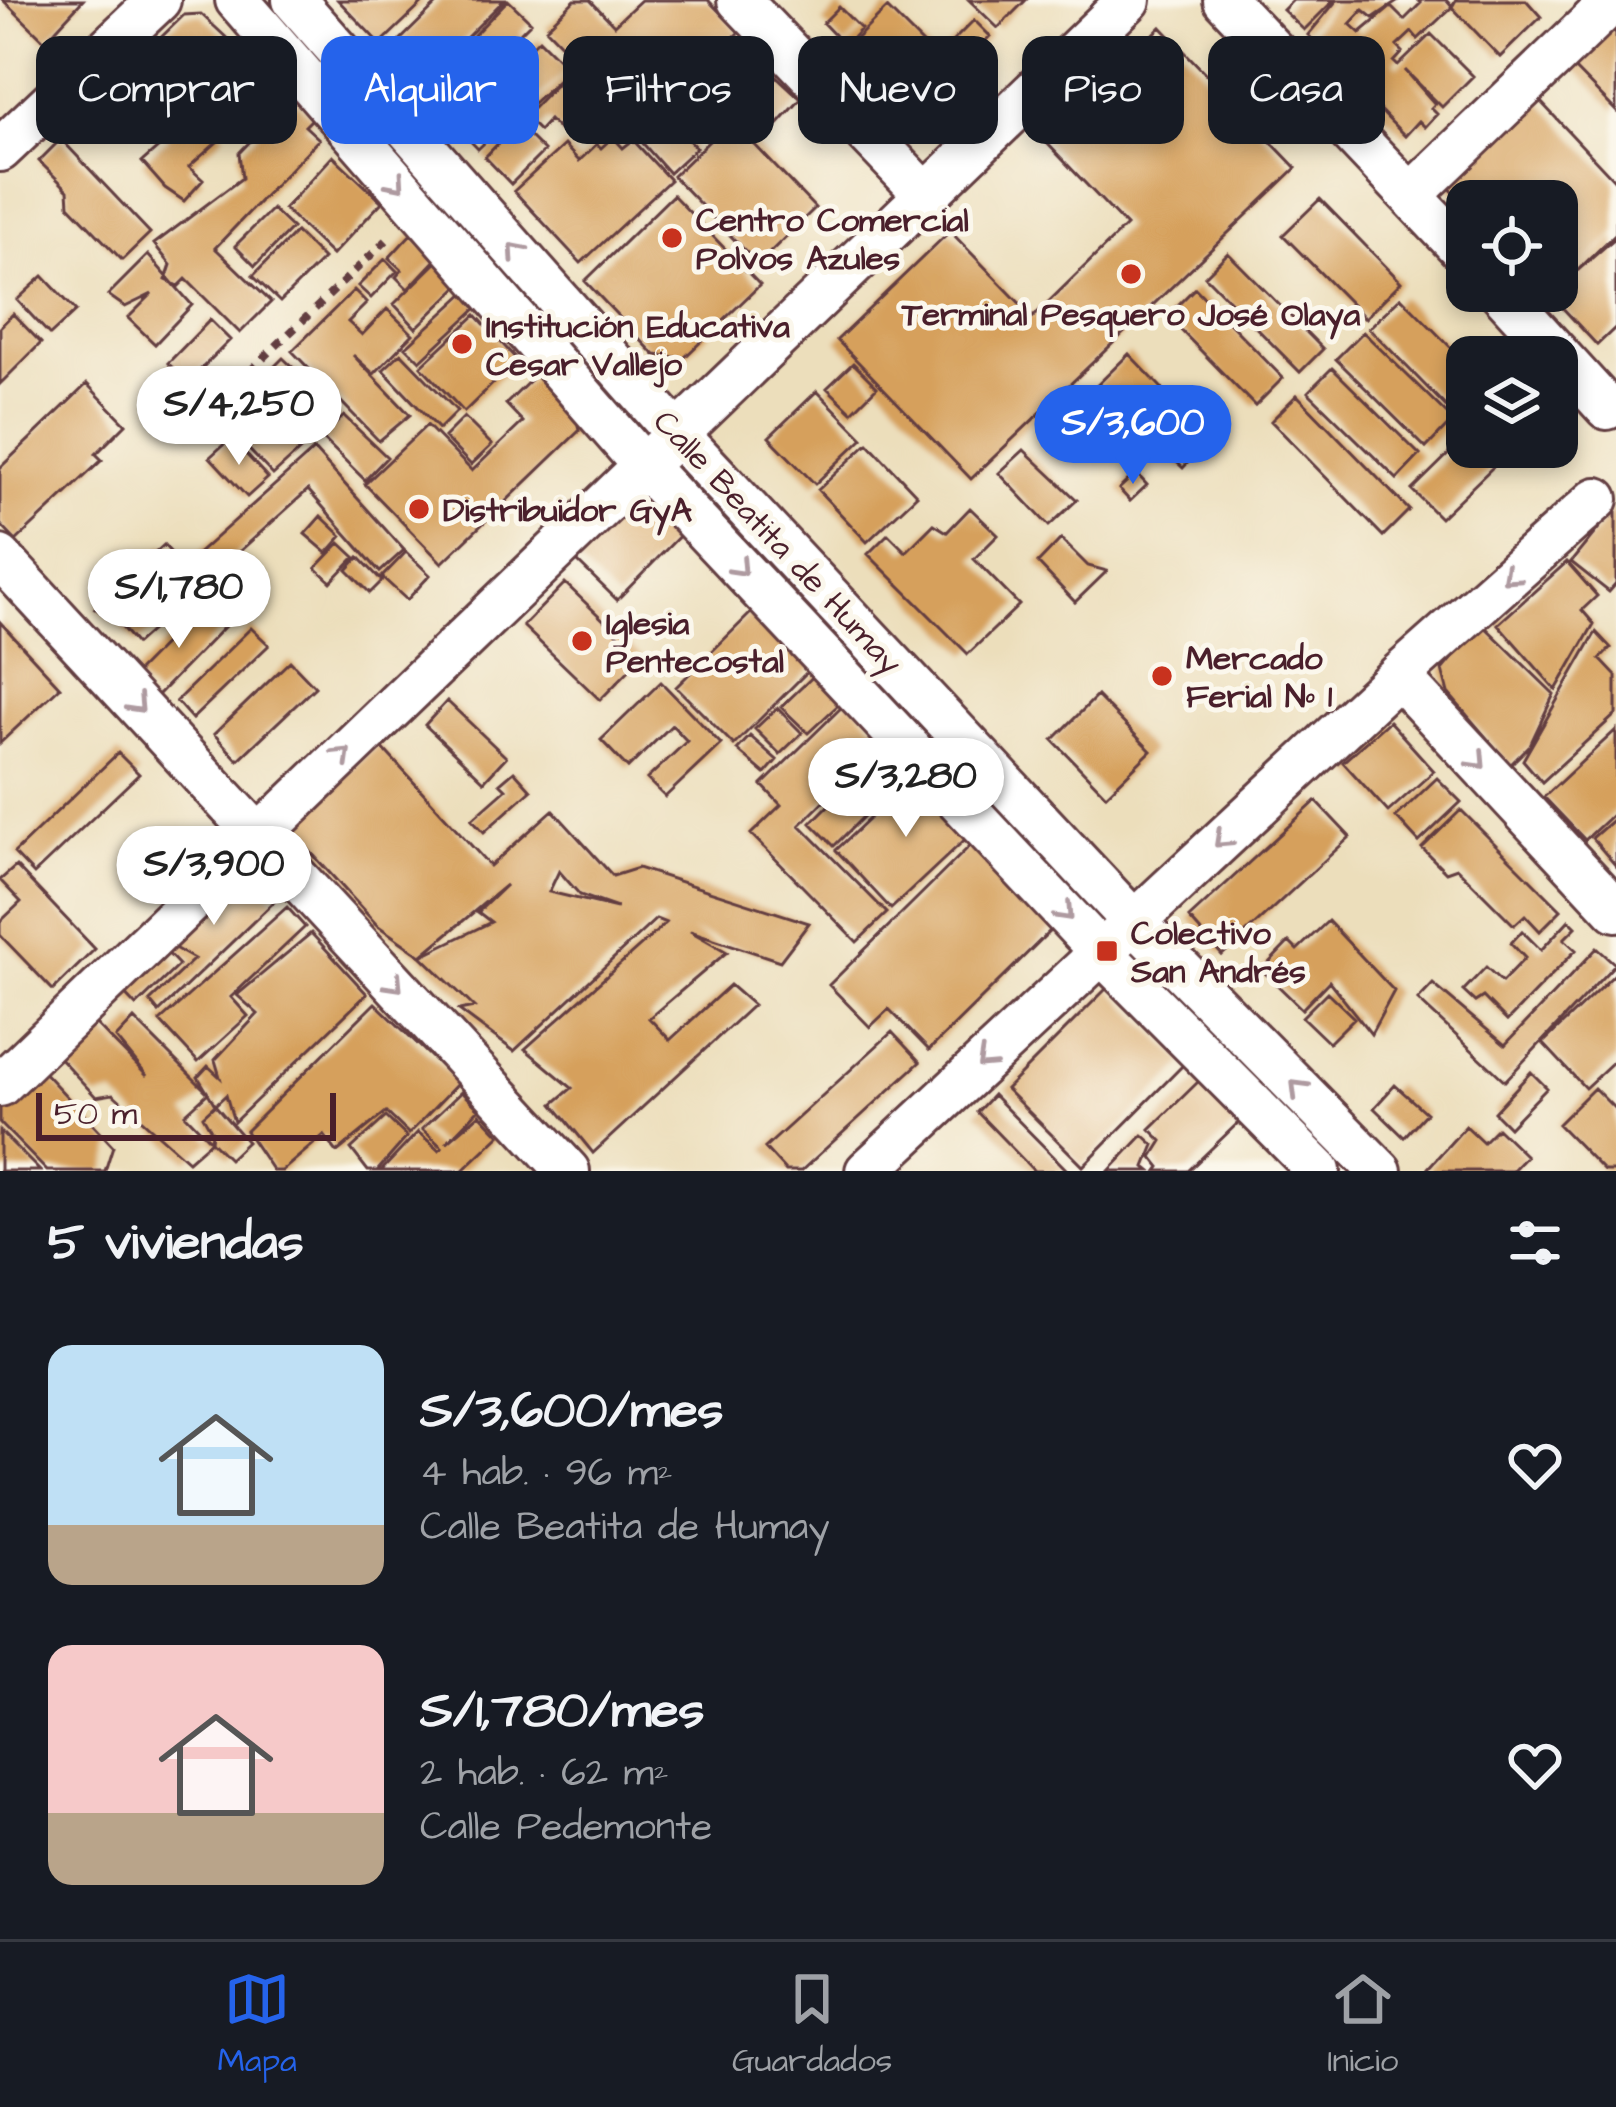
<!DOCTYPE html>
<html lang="es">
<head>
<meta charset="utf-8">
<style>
	:root { --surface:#171b24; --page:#20242c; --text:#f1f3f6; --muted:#9ea1a6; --line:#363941; --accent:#2563eb }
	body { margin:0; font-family:"Architects Daughter",sans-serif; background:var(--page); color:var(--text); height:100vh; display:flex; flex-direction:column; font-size:45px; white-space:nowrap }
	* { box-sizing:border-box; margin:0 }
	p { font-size:39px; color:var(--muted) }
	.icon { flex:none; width:66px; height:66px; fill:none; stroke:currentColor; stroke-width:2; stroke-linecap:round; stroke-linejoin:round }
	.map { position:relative; height:1171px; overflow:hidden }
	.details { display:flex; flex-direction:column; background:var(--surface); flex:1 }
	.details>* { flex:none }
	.guide { position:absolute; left:36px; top:36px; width:1545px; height:108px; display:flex; gap:24px }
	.tools { position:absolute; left:1446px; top:180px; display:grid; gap:24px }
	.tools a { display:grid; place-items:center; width:132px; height:132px; border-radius:24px; background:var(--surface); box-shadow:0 6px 18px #0003; font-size:60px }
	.scale { position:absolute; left:36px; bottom:30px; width:300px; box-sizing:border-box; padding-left:12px; border:6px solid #4a1f2b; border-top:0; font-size:33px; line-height:42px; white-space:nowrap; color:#4a1f2b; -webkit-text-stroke:9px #fbf7ec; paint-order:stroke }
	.price { position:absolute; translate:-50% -102px; padding:0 27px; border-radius:42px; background:#fff; color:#222; font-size:39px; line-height:78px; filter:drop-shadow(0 3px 6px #0008) }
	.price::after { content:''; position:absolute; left:50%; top:72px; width:36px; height:27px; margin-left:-18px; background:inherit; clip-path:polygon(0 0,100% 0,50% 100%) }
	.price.on { background:var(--accent); color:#fff }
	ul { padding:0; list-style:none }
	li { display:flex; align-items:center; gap:36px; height:300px; padding:0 48px }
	li span { display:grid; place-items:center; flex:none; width:336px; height:240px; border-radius:24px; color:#555 }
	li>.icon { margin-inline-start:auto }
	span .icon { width:144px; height:144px; fill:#fffc; stroke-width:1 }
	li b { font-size:51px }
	h2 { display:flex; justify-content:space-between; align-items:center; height:144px; padding:0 48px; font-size:51px }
	.chip { padding:0 42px; border-radius:24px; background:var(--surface); box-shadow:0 6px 18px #0003; font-size:42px; line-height:108px }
	.chip.on { background:var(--accent); color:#fff }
	.tab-bar { display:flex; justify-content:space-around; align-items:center; height:168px; border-top:3px solid var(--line); background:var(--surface); font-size:33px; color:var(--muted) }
	.tab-bar a { display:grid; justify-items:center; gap:6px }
	.tab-bar .on { color:var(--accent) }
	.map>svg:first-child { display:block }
	.building { fill:#d6a05c; fill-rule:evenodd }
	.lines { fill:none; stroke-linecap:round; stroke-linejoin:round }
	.minor-casing { stroke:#623c41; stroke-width:48 }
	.path { stroke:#623c41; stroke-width:8; stroke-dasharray:9 9; stroke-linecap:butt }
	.minor { stroke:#fff; stroke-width:42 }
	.oneway { stroke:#ae9aa0 }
	.poi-dot { fill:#c8321e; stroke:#fbf7ec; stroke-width:4.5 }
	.labels { text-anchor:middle; stroke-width:10; stroke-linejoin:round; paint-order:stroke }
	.poi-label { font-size:33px; font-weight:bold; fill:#4a1f2b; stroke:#fbf7ec; text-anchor:start }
	.street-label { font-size:33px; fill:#4a1f2b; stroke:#fbf7ec }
</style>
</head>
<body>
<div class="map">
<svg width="1616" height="1171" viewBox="0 0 1616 1171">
	<rect width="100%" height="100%" fill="#fbf7ec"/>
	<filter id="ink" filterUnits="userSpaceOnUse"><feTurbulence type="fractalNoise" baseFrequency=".00833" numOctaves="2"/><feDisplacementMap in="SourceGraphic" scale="24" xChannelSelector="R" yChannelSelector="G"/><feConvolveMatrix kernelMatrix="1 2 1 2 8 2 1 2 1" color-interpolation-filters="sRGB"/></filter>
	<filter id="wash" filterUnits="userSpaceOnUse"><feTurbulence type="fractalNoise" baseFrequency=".004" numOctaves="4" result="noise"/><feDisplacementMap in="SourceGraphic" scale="48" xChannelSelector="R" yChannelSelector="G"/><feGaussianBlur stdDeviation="2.7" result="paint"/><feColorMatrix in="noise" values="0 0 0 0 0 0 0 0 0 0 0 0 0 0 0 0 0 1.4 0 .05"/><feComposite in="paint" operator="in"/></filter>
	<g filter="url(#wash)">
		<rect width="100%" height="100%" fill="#ecdebb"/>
		<g id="blocks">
			<!-- building -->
			<path class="building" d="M3,0H83L45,41Z
				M338,0H426L380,44Z
				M441,0H504L417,87L385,55Z
				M508,0L531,22L520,33L529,41L506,66L474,35Z
				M575,0H590L614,25L641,0H708L739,32L634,134L571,69L578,61L546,28Z
				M969,0H1026L998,28Z
				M1293,0H1334L1304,30L1283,10Z
				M1337,0H1400L1373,18L1363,10L1350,24L1360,33L1391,7L1404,20L1421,3L1418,0H1446L1452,7L1456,0H1526L1541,17L1500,57L1452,7L1418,39L1412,32L1397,46L1403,52L1394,62L1398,66L1431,34L1473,76L1442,107L1405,70L1435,104L1431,108L1437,114L1425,127L1419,121L1405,136L1363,93L1365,90L1308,35Z
				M839,7L861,29L845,46L823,23Z
				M887,8L956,77L920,112H892L837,58Z
				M201,14L273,81L236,117L204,82L186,100L142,56L184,15Z
				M974,20L990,36L961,66L944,50Z
				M1608,26L1616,33V111L1570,64Z
				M1161,27L1296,168L971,479L837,340L950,231L1033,317L1126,226L1044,140Z
				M744,36L774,66L700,137L671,107Z
				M539,39L569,69L533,103L520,90L506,103L516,113L478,149L453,123L486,92L496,102L516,83L505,72Z
				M460,49L479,67L485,61L498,73L449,122L417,91Z
				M568,72L604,106L570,141L549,120L539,131L512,105L520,96L533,108Z
				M774,74L801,99L765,139L738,114Z
				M288,94L313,118L305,126L319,139L215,248L271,302L240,333L186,279L179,286L166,280L171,265L154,244L242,178L239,153L265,126L274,135L277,132L264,119Z
				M1540,101L1616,182V233L1577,271L1616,237V327L1597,345L1547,291H1557V201H1467V207L1448,186Z
				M170,112L188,134L208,116L225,135L189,167L203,180L184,201L165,188L142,162L169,138L157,124Z
				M666,115L696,148L669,173L639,139Z
				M731,120L815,208L758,264L673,176Z
				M517,124L544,151L511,184L485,157Z
				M613,137L623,148L633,140L670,180L581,263L514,191L564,145L579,161L597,144L601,148Z
				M61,139L150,233L122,260L69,205L68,190L39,161Z
				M333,156L382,202L332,255L284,209Z
				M673,195L760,285L684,358L655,355L585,281Z
				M1320,199L1401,282L1365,318L1283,235Z
				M272,209L292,228L255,266L235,246Z
				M296,232L323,259L280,302L253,276Z
				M411,234L437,258L408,289L396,277L402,270L389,258Z
				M1228,253L1323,349L1300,372L1205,276Z
				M148,255L192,305L155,344L128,318L152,294L125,307L108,295Z
				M385,259L397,271L371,298L358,286Z
				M438,261L461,284L416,328L394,304Z
				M43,276L76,311L50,335L17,300Z
				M1195,288L1283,378L1255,406L1167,316Z
				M354,290L367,303L348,322L362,335L387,309L413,334L374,374L353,355L410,415L379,441L292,351Z
				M466,292L479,306L420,361L406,347Z
				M1401,297L1467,364V428L1369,328Z
				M13,314L41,343L0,384V327Z
				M476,315L517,360L464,412L421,366Z
				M210,320L230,340L187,383L168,363Z
				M1363,332L1453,420L1426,448L1336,359Z
				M401,353L457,411L439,429L383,370Z
				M1129,354L1180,407L1168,419L1157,406L1152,410L1185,441L1200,425L1212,437L1183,468L1137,425L1121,441L1115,434L1102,447L1088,433L1100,420L1082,400Z
				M283,358L302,376L283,396L264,377Z
				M853,363L877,387L852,412L827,388Z
				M1332,368L1420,455L1397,479L1308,392Z
				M538,373L576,413L579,431L442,563L365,484L427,425L472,471L523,422L506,404Z
				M87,384L126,424L96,454L102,460L16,541L0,524V468Z
				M250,386L305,446L273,475L218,417Z
				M817,391L863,438L815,484L769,437Z
				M1297,395L1409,510L1383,536L1271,421Z
				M301,403L332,427L344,416L387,457L365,480L294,410Z
				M464,417L492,445L471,465L444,437Z
				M1467,436V447H1476L1494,466L1440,518L1412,490Z
				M231,438L268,478L247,497L210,457Z
				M868,443L917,495L867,542L818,490Z
				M314,450L404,550L380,572L308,490L136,644L119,624L95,608L164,545L178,561L119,624Z
				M1024,450L1077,500L1049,526L999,473Z
				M1136,473L1147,485L1130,501L1119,489Z
				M636,497H662L690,525L617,600L576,560Z
				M1616,507V584L1609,592L1571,562Z
				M970,508L998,535L974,559L1019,605L968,654L868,554L888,534L906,552L934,524L947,532Z
				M321,516L342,536L327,553L305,534Z
				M1061,539L1088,566L1107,571L1075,602L1038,563Z
				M340,543L355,557L331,582L316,568Z
				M406,552L430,575L407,600L382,577Z
				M359,557L382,581L370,593L347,570Z
				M1567,562L1597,596L1582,610L1594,624L1556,690L1498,624Z
				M565,583L642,657L600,700L523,626Z
				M203,605L225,626L156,697L134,675Z
				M759,605L817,662L734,745L676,687Z
				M0,622L60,687L0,743Z
				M1481,623L1554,694L1530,745L1510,765L1448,693L1442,670Z
				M251,628L269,645L192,719L176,701Z
				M1596,632L1611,648L1600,659L1616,676V714L1542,782L1523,760Z
				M290,661L315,687L238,760L214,734Z
				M822,668L849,695L808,733L781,707Z
				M661,682L721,744L665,797L647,779L687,741L672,725L628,768L601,740Z
				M1097,696L1151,751L1106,795L1053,740Z
				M849,700L887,739L800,825L887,913L857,942L751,834L781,805L762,785Z
				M447,701L506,757L484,781L425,725Z
				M777,708L802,733L780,754L755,729Z
				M1389,721L1434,771L1388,812L1343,762Z
				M1616,730V811L1585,840L1544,797Z
				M750,736L777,760L765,774L737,750Z
				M892,742L915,765L834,846L811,823Z
				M379,744L490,866L553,810L613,876L638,868L809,923L780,961L690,931L727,952L649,1018L670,1040L730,985L753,1005L593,1153L553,1104L572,1088L525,1049L666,923L656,919L514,1051L459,1010L474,1007L421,956L377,925L288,827ZM559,871L580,895L617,908L549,892ZM506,885L478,912L491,922L421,956Z
				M118,753L139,774L34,874L14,853Z
				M514,771L531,790L484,832L472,819L506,789L500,783Z
				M920,771L975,830L891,909L836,850Z
				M1437,778L1461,802L1419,842L1396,817Z
				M1316,801L1350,837L1222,955L1189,918Z
				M1461,810L1561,910L1540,931L1525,915L1514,925L1457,868L1446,872L1422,848Z
				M1616,817V866L1592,838Z
				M978,838L1060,921L929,1050L889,1009L870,1027L829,985Z
				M241,865L276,900L159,1012L150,1001L194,959L162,941Z
				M16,866L95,949L53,990L0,935V922L21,902L0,880Z
				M287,907L305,927L231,997L248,1016L198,1062L160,1021Z
				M1569,920L1576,927L1564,939L1576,950L1507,1021L1483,997L1475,1002L1463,991L1486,967L1502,982L1525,958L1511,943L1522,931L1541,950Z
				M1328,921L1394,991L1371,1034L1329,981L1302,1009L1262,970L1289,942L1297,950Z
				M311,933L367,994L234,1122L226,1095L215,1105L208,1093L185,1114L211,1141L188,1161L113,1094L96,1097L57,1055L90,1018L147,1076L116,1038L134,1019L208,1093L198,1077L208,1066L220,1077L215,1060L258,1014L237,995Z
				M161,946L179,965L136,1006L119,988Z
				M1597,948L1615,964L1505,1081L1418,1000L1433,984L1505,1045Z
				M1616,973V1059L1585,1088L1543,1043Z
				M1108,987L1185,1063L1083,1166L1006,1089Z
				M1327,992L1354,1018L1329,1043L1302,1017Z
				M375,1003L458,1083L409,1134L386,1112L337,1152L324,1135L282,1171H273L246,1131Z
				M892,1032L920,1062L801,1171H786L765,1148Z
				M39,1067L113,1146L105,1171H47L0,1123V1104Z
				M1531,1072L1547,1088L1509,1127L1494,1112Z
				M1200,1080L1240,1121L1188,1171H1157L1160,1167L1152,1157L1162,1141L1150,1129Z
				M1395,1085L1426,1113L1404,1137L1374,1108Z
				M1594,1088L1616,1110V1171H1604L1558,1124Z
				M461,1092L479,1109L446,1143L480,1114L500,1135L462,1171H381L418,1132L439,1150L442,1147L422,1129Z
				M993,1095L1068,1171H1034L977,1112Z
				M215,1105L247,1142L229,1159L211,1141L212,1132L203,1116Z
				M386,1117L407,1137L377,1171H368L351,1149Z
				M1466,1126L1483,1142L1497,1128L1526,1156L1512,1171H1431L1428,1168Z
				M0,1131L40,1171H0Z
				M1143,1135L1154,1145L1145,1167L1150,1171H1109Z"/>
		</g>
	</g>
	<g filter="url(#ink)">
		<use href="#blocks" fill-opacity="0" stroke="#623c41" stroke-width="3"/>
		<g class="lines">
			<!-- minor casing -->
			<g class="minor-casing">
				<path id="minor" d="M237,0L644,466L1102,953L1319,1171
					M294,0L678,435L1134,922L1380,1171
					M739,0L926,195
					M1225,0L1467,255
					M0,150L159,0
					M1412,194L1614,0
					M1500,291L1607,408
					M0,557L568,1171
					M1398,676L1616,910
					M0,1085L1129,0
					M867,1171L1398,676L1597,499"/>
			</g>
			<!-- path -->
			<path class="path" d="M224,396L392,235"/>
			<!-- minor -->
			<use href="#minor" class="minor"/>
		</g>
		<!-- one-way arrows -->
		<defs><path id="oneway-chevron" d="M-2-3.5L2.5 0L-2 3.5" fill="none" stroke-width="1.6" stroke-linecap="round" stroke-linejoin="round" transform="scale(3)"/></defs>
		<g class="oneway">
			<use href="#oneway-chevron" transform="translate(397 183) rotate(49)"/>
			<use href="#oneway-chevron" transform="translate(516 251) rotate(-131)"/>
			<use href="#oneway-chevron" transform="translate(740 568) rotate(47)"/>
			<use href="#oneway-chevron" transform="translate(1510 576) rotate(138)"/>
			<use href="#oneway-chevron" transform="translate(137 705) rotate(47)"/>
			<use href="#oneway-chevron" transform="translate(343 755) rotate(-44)"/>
			<use href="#oneway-chevron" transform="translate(1478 761) rotate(47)"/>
			<use href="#oneway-chevron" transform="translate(1222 840) rotate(137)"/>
			<use href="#oneway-chevron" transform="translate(1065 913) rotate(47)"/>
			<use href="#oneway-chevron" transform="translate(395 984) rotate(47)"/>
			<use href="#oneway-chevron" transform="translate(985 1061) rotate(137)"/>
			<use href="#oneway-chevron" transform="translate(1298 1088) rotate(-135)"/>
		</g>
	</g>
	<!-- markers -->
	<g class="poi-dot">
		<circle cx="672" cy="238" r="12"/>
		<circle cx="1131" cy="274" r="12"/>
		<circle cx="462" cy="344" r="12"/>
		<circle cx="419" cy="509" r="12"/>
		<circle cx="582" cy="641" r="12"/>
		<circle cx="1162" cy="676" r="12"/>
		<rect x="1095" y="939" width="24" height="24" rx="6"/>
	</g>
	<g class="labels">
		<!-- poi labels -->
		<g class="poi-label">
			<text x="696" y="231">Centro Comercial<tspan x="696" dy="38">Polvos Azules</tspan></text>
			<text x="1131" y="325" text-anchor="middle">Terminal Pesquero José Olaya</text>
			<text x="486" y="337">Institución Educativa<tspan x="486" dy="38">Cesar Vallejo</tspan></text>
			<text x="443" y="521">Distribuidor GyA</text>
			<text x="606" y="634">Iglesia<tspan x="606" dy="38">Pentecostal</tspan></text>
			<text x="1186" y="669">Mercado<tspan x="1186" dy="38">Ferial Nº 1</tspan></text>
			<text x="1131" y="944">Colectivo<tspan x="1131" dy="38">San Andrés</tspan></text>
		</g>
		<!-- street labels -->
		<g class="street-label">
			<text transform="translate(779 541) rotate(47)" y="12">Calle Beatita de Humay</text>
		</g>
	</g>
</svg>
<div class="tools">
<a><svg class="icon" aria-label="locate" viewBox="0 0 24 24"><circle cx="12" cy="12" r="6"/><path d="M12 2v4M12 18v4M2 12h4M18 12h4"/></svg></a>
<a><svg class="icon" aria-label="layers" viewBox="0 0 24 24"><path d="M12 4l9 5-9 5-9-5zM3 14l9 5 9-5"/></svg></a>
</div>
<div class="scale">50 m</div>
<b class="price" style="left:239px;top:468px">S/4,250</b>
<b class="price on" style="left:1133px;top:487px">S/3,600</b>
<b class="price" style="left:179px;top:651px">S/1,780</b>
<b class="price" style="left:906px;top:840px">S/3,280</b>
<b class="price" style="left:214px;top:928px">S/3,900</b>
<div class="guide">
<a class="chip">Comprar</a>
<a class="chip on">Alquilar</a>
<a class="chip">Filtros</a>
<a class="chip">Nuevo</a>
<a class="chip">Piso</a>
<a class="chip">Casa</a>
</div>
</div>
<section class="details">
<h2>5 viviendas<svg class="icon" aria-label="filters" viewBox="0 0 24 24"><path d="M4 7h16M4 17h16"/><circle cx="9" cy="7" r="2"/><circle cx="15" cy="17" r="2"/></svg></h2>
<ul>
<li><span style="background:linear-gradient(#bfe0f5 75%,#b9a48a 0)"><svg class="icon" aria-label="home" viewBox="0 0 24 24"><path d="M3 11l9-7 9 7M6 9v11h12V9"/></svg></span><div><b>S/3,600/mes</b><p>4 hab. · 96 m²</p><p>Calle Beatita de Humay</p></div><svg class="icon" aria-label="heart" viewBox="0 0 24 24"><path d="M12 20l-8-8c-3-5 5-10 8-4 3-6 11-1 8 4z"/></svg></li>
<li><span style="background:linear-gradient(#f6c9c9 70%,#b9a48a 0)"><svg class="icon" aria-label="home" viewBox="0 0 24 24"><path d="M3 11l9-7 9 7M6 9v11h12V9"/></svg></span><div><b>S/1,780/mes</b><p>2 hab. · 62 m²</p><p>Calle Pedemonte</p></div><svg class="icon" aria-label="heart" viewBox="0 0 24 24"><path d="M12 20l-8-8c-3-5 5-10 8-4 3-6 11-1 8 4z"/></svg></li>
</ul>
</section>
<nav class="tab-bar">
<a class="on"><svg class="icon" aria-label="map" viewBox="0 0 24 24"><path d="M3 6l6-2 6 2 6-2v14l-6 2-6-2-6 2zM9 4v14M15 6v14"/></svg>Mapa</a>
<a><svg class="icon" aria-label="saved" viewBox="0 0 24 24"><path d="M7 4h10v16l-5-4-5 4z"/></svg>Guardados</a>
<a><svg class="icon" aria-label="home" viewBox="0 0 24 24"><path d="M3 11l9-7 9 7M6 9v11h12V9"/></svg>Inicio</a>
</nav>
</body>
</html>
